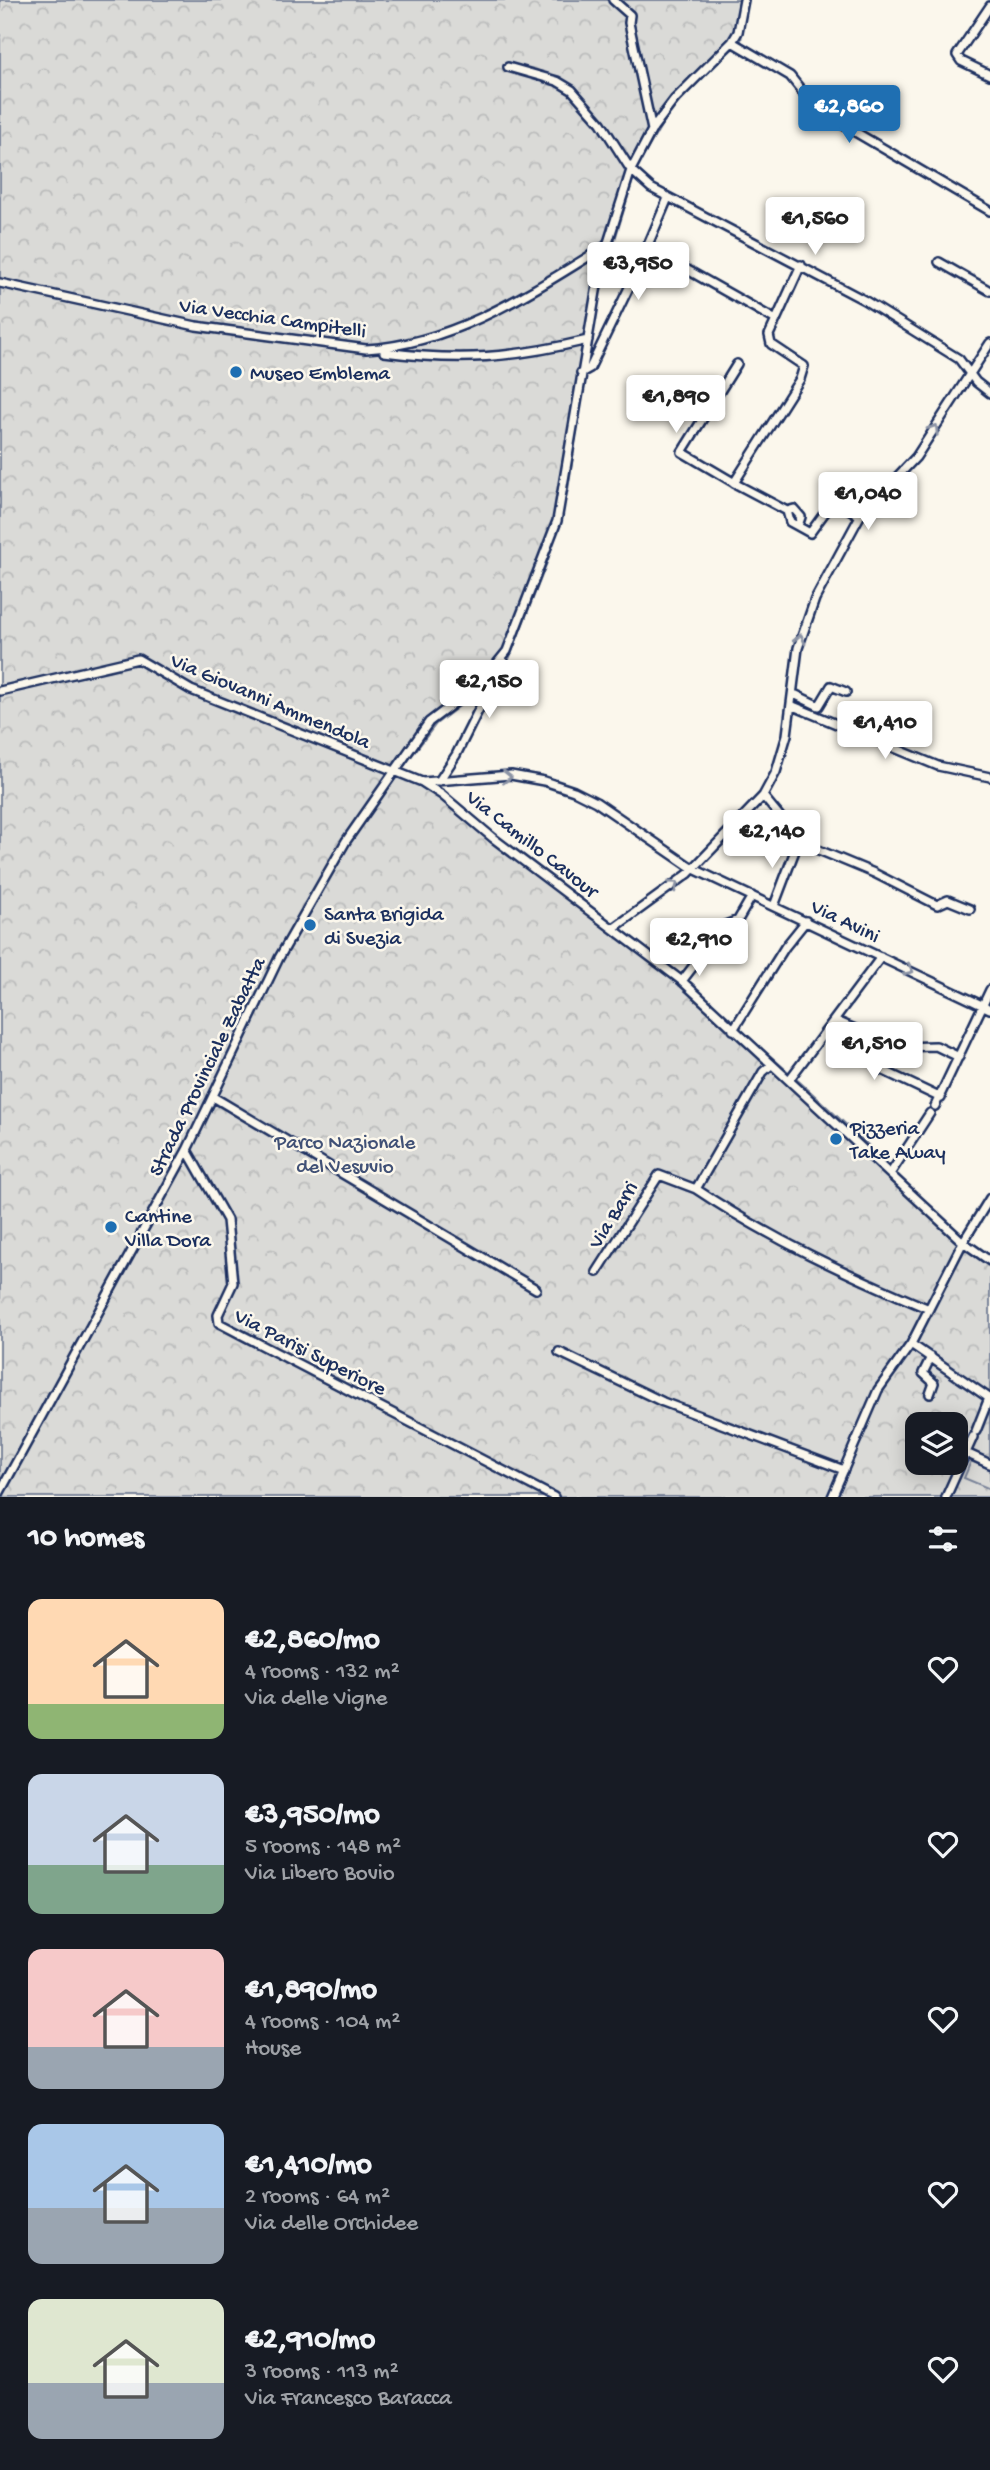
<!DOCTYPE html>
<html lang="en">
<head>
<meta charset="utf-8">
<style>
	:root { --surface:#171b24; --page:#20242c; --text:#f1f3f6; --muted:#9ea1a6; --accent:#1f6fb2 }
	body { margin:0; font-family:"Gochi Hand",sans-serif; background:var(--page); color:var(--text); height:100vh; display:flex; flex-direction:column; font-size:26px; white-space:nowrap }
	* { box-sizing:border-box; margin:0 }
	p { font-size:23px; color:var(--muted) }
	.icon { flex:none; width:38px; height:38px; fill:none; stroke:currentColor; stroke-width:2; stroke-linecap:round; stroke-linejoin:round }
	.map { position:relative; height:1497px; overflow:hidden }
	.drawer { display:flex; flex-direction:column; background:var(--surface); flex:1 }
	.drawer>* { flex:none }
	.controls { position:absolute; left:905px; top:1412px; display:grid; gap:14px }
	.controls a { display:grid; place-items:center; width:63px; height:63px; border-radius:14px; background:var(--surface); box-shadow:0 4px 18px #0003; font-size:35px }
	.price { position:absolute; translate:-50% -60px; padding:0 16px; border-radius:7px; background:#fff; color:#222; font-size:23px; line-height:46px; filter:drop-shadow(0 2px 4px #0008) }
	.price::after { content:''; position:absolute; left:50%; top:42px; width:21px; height:16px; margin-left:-10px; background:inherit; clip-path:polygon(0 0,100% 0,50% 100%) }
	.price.on { background:var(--accent); color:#fff }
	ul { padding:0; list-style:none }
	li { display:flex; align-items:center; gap:21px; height:175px; padding:0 28px }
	li span { display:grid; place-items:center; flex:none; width:196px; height:140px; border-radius:14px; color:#555 }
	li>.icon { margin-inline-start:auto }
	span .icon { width:84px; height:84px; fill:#fffc; stroke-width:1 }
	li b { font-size:30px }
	h2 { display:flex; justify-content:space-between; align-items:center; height:84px; padding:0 28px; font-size:30px }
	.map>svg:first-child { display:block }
	.park { fill:url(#park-crowns); stroke:#7a849a; stroke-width:2; fill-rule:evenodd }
	.pitch { fill:#dadad7; stroke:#7a849a; stroke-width:2 }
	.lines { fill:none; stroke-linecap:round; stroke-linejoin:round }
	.minor-casing { stroke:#1b2f5e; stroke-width:12 }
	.minor { stroke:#fbf7ec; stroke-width:7 }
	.oneway { stroke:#8b93a5 }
	.poi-dot { fill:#1f6fb2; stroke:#fbf7ec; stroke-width:2.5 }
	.labels { text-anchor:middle; stroke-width:5; stroke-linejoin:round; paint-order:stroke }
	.street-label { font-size:21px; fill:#1b2f5e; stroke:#fbf7ec }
	.poi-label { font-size:21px; fill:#1b2f5e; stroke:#fbf7ec; text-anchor:start }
	.park-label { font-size:21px; fill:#415176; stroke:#fbf7ec }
</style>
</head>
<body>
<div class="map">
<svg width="990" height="1497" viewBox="0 0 990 1497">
	<defs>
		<pattern id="park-crowns" width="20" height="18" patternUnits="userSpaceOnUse" patternTransform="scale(1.75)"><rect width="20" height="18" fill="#dadad7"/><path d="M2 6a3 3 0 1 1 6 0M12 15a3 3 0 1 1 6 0" fill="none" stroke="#babbbb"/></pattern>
	</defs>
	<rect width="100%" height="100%" fill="#fbf7ec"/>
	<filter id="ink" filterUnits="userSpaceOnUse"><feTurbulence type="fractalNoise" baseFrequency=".0143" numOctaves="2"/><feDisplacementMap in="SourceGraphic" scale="14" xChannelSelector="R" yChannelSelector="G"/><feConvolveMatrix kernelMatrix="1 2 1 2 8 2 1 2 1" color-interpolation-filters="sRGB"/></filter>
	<g filter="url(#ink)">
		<!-- park -->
		<path class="park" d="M0,0H745L741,42L718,61L668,114L637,167L596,302L568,490L548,560L504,672L436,724L401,770C446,793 482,826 523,855C640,942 759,1042 865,1142C907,1182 942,1224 990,1257V1497H0ZM917,1424H956V1463H917Z"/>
		<!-- pitch -->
		<path class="pitch" d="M971,1461L990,1469V1489L964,1478Z"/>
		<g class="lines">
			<!-- minor casing -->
			<g class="minor-casing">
				<path id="minor" d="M613,0L630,15L629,23L652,130
					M990,6L957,55L961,61L990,75
					M732,42L790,76L816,109L990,211
					M508,67L557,81L572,90L601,123L631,170L651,188L864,300L959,359L976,382L990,393
					M647,247L776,320L769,335L771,344L804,366L800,379L734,483L787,511L794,509L801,517L798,526
					M939,262L990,291
					M0,283L196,326L366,349C454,344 531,292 604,247
					M776,320L801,265
					M384,352C461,362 512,358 588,340
					M581,373L590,368L636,273L668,198
					M733,482L682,452L737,364
					M787,511L790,522L810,533L834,500L860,516
					M0,691L138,659L191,690L422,782L442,795L493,838L682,981L963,1242L990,1261
					M794,694L819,706L831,686L846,692
					M793,706L938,766L990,777
					M439,781L456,755L480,707L504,672L506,666L502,659
					M423,782L511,775L544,781L574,791L596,802L692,868L990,1009
					M763,796L796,836V848L774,906
					M797,841L874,873L937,905L948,900L970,909
					M614,928L688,874L763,796L776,772L787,735L798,648L815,599L860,516L916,457L990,343
					M682,981L725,925L738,920L752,896
					M834,1020L855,1029L856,1036L874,1055L880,1069L941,1098
					M733,1030L785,947L806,921
					M874,1055L886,1057L898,1047L936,1046L959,1057
					M771,1065L763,1072L696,1189C769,1238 848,1275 929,1309
					M789,1080L881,957
					M215,1098L536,1289
					M935,1106L990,990
					M187,1150L227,1220L233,1283L218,1315L219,1323L554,1497
					M890,1174L930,1113
					M597,1272L659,1175L696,1189
					M911,1344L989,1398L976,1431
					M559,1352L663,1402L844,1470
					M930,1394L934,1383L923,1373L931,1357
					M966,1453L990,1464
					M0,1492L187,1150L279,958L346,841L429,722L482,682L507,651L557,521L600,268L631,170L653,128L675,99L732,42L738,32L744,0
					M832,1497L878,1390L911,1344L963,1242L990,1198
					M946,1497L973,1437"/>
			</g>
			<!-- minor -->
			<use href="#minor" class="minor"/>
		</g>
		<!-- one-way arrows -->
		<defs><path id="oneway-chevron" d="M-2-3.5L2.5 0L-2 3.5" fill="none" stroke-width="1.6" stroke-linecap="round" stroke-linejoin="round" transform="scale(1.75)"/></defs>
		<g class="oneway">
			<use href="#oneway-chevron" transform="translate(934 429) rotate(-57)"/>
			<use href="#oneway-chevron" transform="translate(800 639) rotate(-76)"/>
			<use href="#oneway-chevron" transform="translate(507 777) rotate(1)"/>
			<use href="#oneway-chevron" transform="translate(674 885) rotate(-36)"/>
			<use href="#oneway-chevron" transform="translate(909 970) rotate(25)"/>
		</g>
	</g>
	<!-- markers -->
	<g class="poi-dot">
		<circle cx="236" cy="372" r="7"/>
		<circle cx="310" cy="925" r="7"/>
		<circle cx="836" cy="1139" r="7"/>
		<circle cx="111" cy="1227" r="7"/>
	</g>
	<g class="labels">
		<!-- street labels -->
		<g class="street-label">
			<text transform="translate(273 317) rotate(8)" y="7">Via Vecchia Campitelli</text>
			<text transform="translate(271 700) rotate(23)" y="7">Via Giovanni Ammendola</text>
			<text transform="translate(533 843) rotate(38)" y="7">Via Camillo Cavour</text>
			<text transform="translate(846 920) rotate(26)" y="7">Via Avini</text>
			<text transform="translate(206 1066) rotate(-64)" y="7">Strada Provinciale Zabatta</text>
			<text transform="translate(612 1214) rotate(-58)" y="7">Via Barri</text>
			<text transform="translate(311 1351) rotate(27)" y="7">Via Parisi Superiore</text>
		</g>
		<!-- poi labels -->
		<g class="poi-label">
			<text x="250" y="379">Museo Emblema</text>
			<text x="324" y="920">Santa Brigida<tspan x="324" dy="24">di Svezia</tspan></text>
			<text x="850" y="1134">Pizzeria<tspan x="850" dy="24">Take Away</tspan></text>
			<text x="125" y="1222">Cantine<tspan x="125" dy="24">Villa Dora</tspan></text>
		</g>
		<!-- park labels -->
		<g class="park-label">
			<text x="345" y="1148">Parco Nazionale<tspan x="345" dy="24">del Vesuvio</tspan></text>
		</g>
	</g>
</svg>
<div class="controls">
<a><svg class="icon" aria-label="layers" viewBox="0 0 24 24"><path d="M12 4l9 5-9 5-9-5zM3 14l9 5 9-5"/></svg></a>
</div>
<b class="price on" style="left:849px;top:145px">€2,860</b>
<b class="price" style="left:815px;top:257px">€1,560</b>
<b class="price" style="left:638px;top:302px">€3,950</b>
<b class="price" style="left:676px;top:435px">€1,890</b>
<b class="price" style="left:868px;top:532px">€1,040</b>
<b class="price" style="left:489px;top:720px">€2,150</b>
<b class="price" style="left:885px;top:761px">€1,410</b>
<b class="price" style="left:772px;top:870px">€2,140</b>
<b class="price" style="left:699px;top:978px">€2,910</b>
<b class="price" style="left:874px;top:1082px">€1,510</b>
</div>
<section class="drawer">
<h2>10 homes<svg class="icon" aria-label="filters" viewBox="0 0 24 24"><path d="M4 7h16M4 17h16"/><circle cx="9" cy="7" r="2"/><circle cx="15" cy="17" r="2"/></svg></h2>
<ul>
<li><span style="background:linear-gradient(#ffd9b3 75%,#8fb573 0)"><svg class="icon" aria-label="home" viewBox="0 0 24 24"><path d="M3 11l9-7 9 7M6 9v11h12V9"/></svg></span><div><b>€2,860/mo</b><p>4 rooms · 132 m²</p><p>Via delle Vigne</p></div><svg class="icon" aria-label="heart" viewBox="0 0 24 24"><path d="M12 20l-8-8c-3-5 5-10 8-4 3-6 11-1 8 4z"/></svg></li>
<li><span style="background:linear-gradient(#c9d6e8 65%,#7fa58c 0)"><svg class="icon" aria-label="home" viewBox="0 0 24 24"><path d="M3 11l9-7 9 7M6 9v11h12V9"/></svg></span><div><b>€3,950/mo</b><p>5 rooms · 148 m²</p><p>Via Libero Bovio</p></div><svg class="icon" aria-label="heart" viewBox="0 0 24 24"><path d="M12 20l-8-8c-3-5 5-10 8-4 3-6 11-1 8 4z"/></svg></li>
<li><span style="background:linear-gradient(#f6c9c9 70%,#9aa5b1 0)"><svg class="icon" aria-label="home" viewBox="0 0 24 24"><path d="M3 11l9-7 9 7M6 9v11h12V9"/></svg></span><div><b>€1,890/mo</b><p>4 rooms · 104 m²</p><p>House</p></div><svg class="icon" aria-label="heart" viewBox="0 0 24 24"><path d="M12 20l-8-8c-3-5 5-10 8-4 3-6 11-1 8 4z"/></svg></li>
<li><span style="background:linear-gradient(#a9c7e8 60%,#9aa5b1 0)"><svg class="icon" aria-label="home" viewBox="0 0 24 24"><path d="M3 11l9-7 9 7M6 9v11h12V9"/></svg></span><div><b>€1,410/mo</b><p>2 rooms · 64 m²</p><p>Via delle Orchidee</p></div><svg class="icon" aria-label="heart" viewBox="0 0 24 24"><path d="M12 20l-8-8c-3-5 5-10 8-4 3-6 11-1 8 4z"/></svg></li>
<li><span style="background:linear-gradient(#dfe7d0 60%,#9aa5b1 0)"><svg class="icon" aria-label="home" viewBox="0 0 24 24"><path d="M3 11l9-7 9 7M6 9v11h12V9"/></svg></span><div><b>€2,910/mo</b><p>3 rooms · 113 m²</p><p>Via Francesco Baracca</p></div><svg class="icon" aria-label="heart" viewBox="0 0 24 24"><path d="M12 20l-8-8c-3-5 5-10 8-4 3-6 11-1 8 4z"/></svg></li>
</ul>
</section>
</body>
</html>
